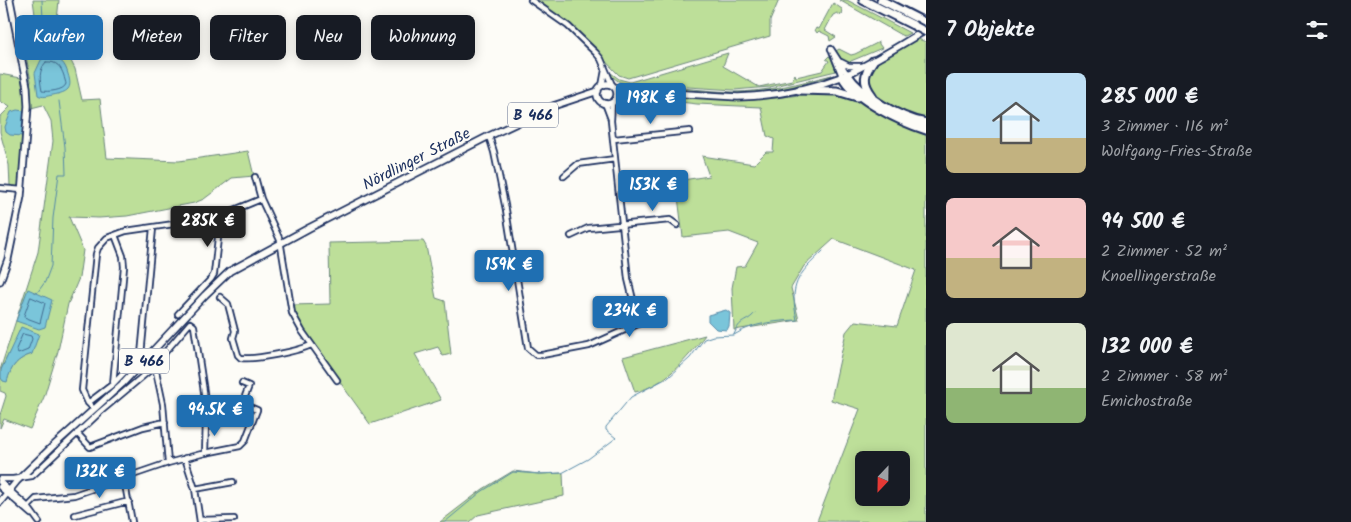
<!DOCTYPE html>
<html lang="de">
<head>
<meta charset="utf-8">
<style>
	:root { --surface:#171b24; --page:#20242c; --text:#f1f3f6; --muted:#9ea1a6; --accent:#1f6fb2 }
	body { margin:0; font-family:Kalam,sans-serif; background:var(--page); color:var(--text); height:100vh; display:flex; flex-direction:column; font-size:19px; white-space:nowrap }
	* { box-sizing:border-box; margin:0 }
	p { font-size:16px; color:var(--muted) }
	.icon { flex:none; width:28px; height:28px; fill:none; stroke:currentColor; stroke-width:2; stroke-linecap:round; stroke-linejoin:round }
	.map { position:relative; flex:1; overflow:hidden }
	.drawer { display:flex; flex-direction:column; background:var(--surface); width:425px }
	.drawer>* { flex:none }
	.top-card { position:absolute; left:15px; top:15px; width:475px; height:45px; display:flex; gap:10px }
	.needle { width:32px; rotate:202deg }
	.buttons { position:absolute; left:855px; top:451px; display:grid; gap:10px }
	.buttons a { display:grid; place-items:center; width:55px; height:55px; border-radius:8px; background:var(--surface); box-shadow:0 2px 12px #0003; font-size:25px }
	.price { position:absolute; translate:-50% -42px; padding:0 11px; border-radius:5px; background:var(--accent); color:#fff; font-size:16px; line-height:32px; filter:drop-shadow(0 1px 2px #0008) }
	.price::after { content:''; position:absolute; left:50%; top:30px; width:15px; height:11px; margin-left:-8px; background:inherit; clip-path:polygon(0 0,100% 0,50% 100%) }
	.price.active { background:#222; color:#fff }
	ul { padding:0; list-style:none }
	li { display:flex; align-items:center; gap:15px; height:125px; padding:0 20px }
	li span { display:grid; place-items:center; flex:none; width:140px; height:100px; border-radius:8px; color:#555 }
	li>.icon { margin-inline-start:auto }
	span .icon { width:60px; height:60px; fill:#fffc; stroke-width:1 }
	li b { font-size:21px }
	h2 { display:flex; justify-content:space-between; align-items:center; height:60px; padding:0 20px; font-size:21px }
	.pill { padding:0 18px; border-radius:8px; background:var(--surface); box-shadow:0 2px 12px #0003; font-size:18px; line-height:45px }
	.pill.active { background:var(--accent); color:#fff }
	main { display:flex; flex:1; min-height:0 }
	.map>svg:first-child { display:block }
	.green { fill:#bddf99; stroke:#6c877c; fill-rule:evenodd }
	.water { fill:#7ac5da; stroke:#5489a8 }
	.lines { fill:none; stroke-linecap:round; stroke-linejoin:round }
	.shore { stroke:#416b90; stroke-width:1 }
	.stream { stroke:#5489a8; stroke-width:1 }
	.minor-casing { stroke:#1b2f5e; stroke-width:8 }
	.major-casing { stroke:#1b2f5e; stroke-width:9 }
	.highway-casing { stroke:#1b2f5e; stroke-width:11 }
	.minor { stroke:#fdfcf7; stroke-width:4.5 }
	.major { stroke:#fdfcf7; stroke-width:5.5 }
	.highway { stroke:#fdfcf7; stroke-width:7 }
	.highway-bridge-casing { stroke:#1b2f5e; stroke-width:11; stroke-linecap:butt }
	.highway-bridge { stroke:#fdfcf7; stroke-width:7 }
	.labels { text-anchor:middle; stroke-width:4.5; stroke-linejoin:round; paint-order:stroke }
	.shield { fill:#fdfcf7; stroke:#5f6c8c; stroke-width:1 }
	.shield-label { font-size:15px; font-weight:bold; fill:#1b2f5e }
	.street-label { font-size:16px; fill:#1b2f5e; stroke:#fdfcf7 }
</style>
</head>
<body>
<main>
<div class="map">
<svg width="926" height="522" viewBox="0 0 926 522">
	<rect width="100%" height="100%" fill="#fdfcf7"/>
	<filter id="ink" filterUnits="userSpaceOnUse"><feTurbulence type="fractalNoise" baseFrequency=".02" numOctaves="2"/><feDisplacementMap in="SourceGraphic" scale="10" xChannelSelector="R" yChannelSelector="G"/><feConvolveMatrix kernelMatrix="1 2 1 2 8 2 1 2 1" color-interpolation-filters="sRGB"/></filter>
	<g filter="url(#ink)">
		<!-- green -->
		<path class="green" d="M33,0H59L56,31L75,69L82,100L100,99L107,158L179,161L248,151L254,176L232,178L204,199L194,203L127,216L99,218L69,217L83,250L79,278L68,304L58,351L44,397L30,429L4,419L0,428V415L6,396L5,393L0,391V370L38,252L53,141L51,121L43,105L31,108L24,187L10,186L9,165L0,132V117L10,107L0,101V74L21,78L25,102L31,81L20,26L36,22ZM10,351L32,354C17,359 11,366 7,381L1,370Z
			M535,0H779L770,21V36L628,78L619,75L578,33Z
			M839,0H847L910,33L904,36L901,35Z
			M833,3L842,9L843,13L840,15L837,13L833,15L825,30L836,37L830,41L829,36L819,31L817,33L815,30L816,28L819,29Z
			M918,39L926,42V121C909,115 856,94 870,70C875,61 908,45 918,39Z
			M879,42V44L882,48L851,61L848,64L842,60L836,51L839,49L851,55L855,54Z
			M728,53L723,66L759,87L792,80L795,74L796,77L822,71L829,61L826,59L829,56L831,58L836,71L770,87L734,90L644,84H626L618,81L609,74L611,73L619,79L630,82Z
			M832,75C805,84 779,91 750,93C712,96 669,90 631,88L629,86C663,84 698,91 733,92C767,92 800,83 832,75Z
			M816,93L841,94L857,100L896,122L926,135V522L817,521L860,409L831,400L846,332L855,321L897,326L916,270L834,239L804,266L791,288L799,320L734,330L732,288L736,267L745,266L758,243L729,232L683,237L676,181L709,176L702,156L754,164L766,152H773L774,139L767,136L761,107L697,104L654,99C672,90 717,100 739,100C764,100 790,96 816,93ZM864,460H901V498H864Z
			M423,241L426,246L436,298L445,301L451,354L443,356L438,347L415,354L441,400L370,424L299,325L292,305L330,304L329,243Z
			M705,335C688,358 664,386 635,392L623,357Z
			M513,471L539,474L563,473L564,496L478,515L470,522H440L483,489Z"/>
		<!-- water -->
		<path class="water" d="M49,56C61,59 65,63 68,74C73,89 68,92 53,95C47,96 43,98 38,95L35,73L41,60Z
			M17,110L24,111L23,136L10,135L6,132L5,127L11,112Z
			M28,289L52,300L45,327L39,329L16,321Z
			M726,310L730,313L729,326L727,330L716,329L708,321V315Z
			M21,327L39,334L32,354C17,359 11,366 7,382L3,381L1,378V370Z"/>
		<g class="lines">
			<!-- shore -->
			<path class="shore" d="M46,62C57,61 61,67 64,76C64,77 66,83 66,84C64,91 47,92 42,91C40,80 38,71 46,62Z
				M31,297L45,303L40,323L24,317Z
				M23,334L31,336L32,339L28,350L18,354L16,350Z"/>
			<!-- stream -->
			<path class="stream" d="M42,0L45,57
				M37,293L45,282L51,266L53,218L59,174H66L65,147L59,101
				M734,335C753,323 775,321 797,320C789,284 797,276 823,251
				M445,522L481,492L513,472L539,474L562,473L588,459L616,438L606,430V427L631,397L669,377L690,358L704,339L713,336L734,335C740,318 746,324 755,313"/>
			<!-- minor casing -->
			<g class="minor-casing">
				<path id="minor" d="M531,0L568,26L596,53L601,59L612,85
					M831,49L847,74
					M832,51L842,76
					M841,62L849,66H862
					M602,86L605,70
					M605,103L611,119
					M489,136L494,152L506,210L528,348L536,355H542L589,346L638,324L642,318L634,304L628,279L611,121L612,103
					M614,139L690,131
					M564,176L578,164L615,159
					M255,177L261,199L280,240L292,313L302,331L337,380
					M0,188L22,190
					M571,236L588,228L670,220L677,225
					M220,297L228,304L235,331L233,338L238,355L241,358C255,360 299,351 311,345
					M178,314L211,279L214,274L218,238L215,218
					M153,366L156,371L163,404L168,463
					M113,384L124,267L123,256L115,235
					M88,403L113,384L141,355L153,228
					M94,409L88,403L82,390L96,254L98,248L107,238L115,235L126,231L215,218L261,199
					M77,433L90,447L143,427L165,422
					M205,453L206,421
					M185,458L195,489L200,522
					M0,479H13L32,476L100,412L149,371L190,323L194,326L204,392L205,409
					M124,479L132,522
					M0,482L28,507L39,522
					M0,487L31,514
					M195,489L233,482
					M28,507L36,499L74,495L168,463L205,453L240,446L245,441L257,410L242,404L249,386L242,383
					M75,515L129,501
					M200,520L234,519"/>
			</g>
			<!-- major casing -->
			<g class="major-casing">
				<path id="major" d="M597 94a10 10 0 1 1 20 0a10 10 0 1 1-20 0Z
					M615,88L634,91L738,97C773,96 808,90 841,77C871,64 898,46 926,30
					M0,281L8,259L21,196L28,106L27,87L10,0
					M0,502L17,481L52,447L122,384L205,295L230,271L309,228L489,136L553,106L598,91"/>
			</g>
			<!-- highway casing -->
			<g class="highway-casing">
				<path id="highway" d="M863,0L913,25
					M881,0L926,23
					M847,74C861,96 900,118 926,123
					M842,76C854,100 901,122 926,130
					M799,90L837,91L857,97
					M872,95C862,82 864,74 873,61"/>
			</g>
			<!-- minor -->
			<use href="#minor" class="minor"/>
			<!-- major -->
			<use href="#major" class="major"/>
			<!-- highway -->
			<use href="#highway" class="highway"/>
			<!-- highway-bridge casing -->
			<g class="highway-bridge-casing">
				<path id="highway-bridge" d="M913,25L926,32"/>
			</g>
			<!-- highway-bridge -->
			<use href="#highway-bridge" class="highway-bridge"/>
		</g>
	</g>
	<g class="labels">
		<!-- shield labels -->
		<g class="shield">
			<rect x="508" y="102.5" width="50" height="25" rx="4"/>
			<rect x="119" y="348.5" width="50" height="25" rx="4"/>
		</g>
		<g class="shield-label">
			<text x="533" y="120">B 466</text>
			<text x="144" y="366">B 466</text>
		</g>
		<!-- street labels -->
		<g class="street-label">
			<text transform="translate(416 158) rotate(-27)" y="6">Nördlinger Straße</text>
		</g>
	</g>
</svg>
<div class="buttons">
<a><svg class="needle" viewBox="-14 -14 28 28"><path d="M0-13l5 13h-10z" fill="#e53935"/><path d="M0 13l5-13h-10z" fill="#9ea1a6"/></svg></a>
</div>
<b class="price" style="left:651px;top:125px">198K €</b>
<b class="price" style="left:653px;top:212px">153K €</b>
<b class="price active" style="left:208px;top:248px">285K €</b>
<b class="price" style="left:509px;top:292px">159K €</b>
<b class="price" style="left:630px;top:338px">234K €</b>
<b class="price" style="left:215px;top:437px">94.5K €</b>
<b class="price" style="left:100px;top:499px">132K €</b>
<div class="top-card">
<a class="pill active">Kaufen</a>
<a class="pill">Mieten</a>
<a class="pill">Filter</a>
<a class="pill">Neu</a>
<a class="pill">Wohnung</a>
</div>
</div>
<section class="drawer">
<h2>7 Objekte<svg class="icon" aria-label="filters" viewBox="0 0 24 24"><path d="M4 7h16M4 17h16"/><circle cx="9" cy="7" r="2"/><circle cx="15" cy="17" r="2"/></svg></h2>
<ul>
<li><span style="background:linear-gradient(#bfe0f5 65%,#c2b280 0)"><svg class="icon" aria-label="home" viewBox="0 0 24 24"><path d="M3 11l9-7 9 7M6 9v11h12V9"/></svg></span><div><b>285 000 €</b><p>3 Zimmer · 116 m²</p><p>Wolfgang-Fries-Straße</p></div></li>
<li><span style="background:linear-gradient(#f6c9c9 60%,#c2b280 0)"><svg class="icon" aria-label="home" viewBox="0 0 24 24"><path d="M3 11l9-7 9 7M6 9v11h12V9"/></svg></span><div><b>94 500 €</b><p>2 Zimmer · 52 m²</p><p>Knoellingerstraße</p></div></li>
<li><span style="background:linear-gradient(#dfe7d0 65%,#8fb573 0)"><svg class="icon" aria-label="home" viewBox="0 0 24 24"><path d="M3 11l9-7 9 7M6 9v11h12V9"/></svg></span><div><b>132 000 €</b><p>2 Zimmer · 58 m²</p><p>Emichostraße</p></div></li>
</ul>
</section>
</main>
</body>
</html>
